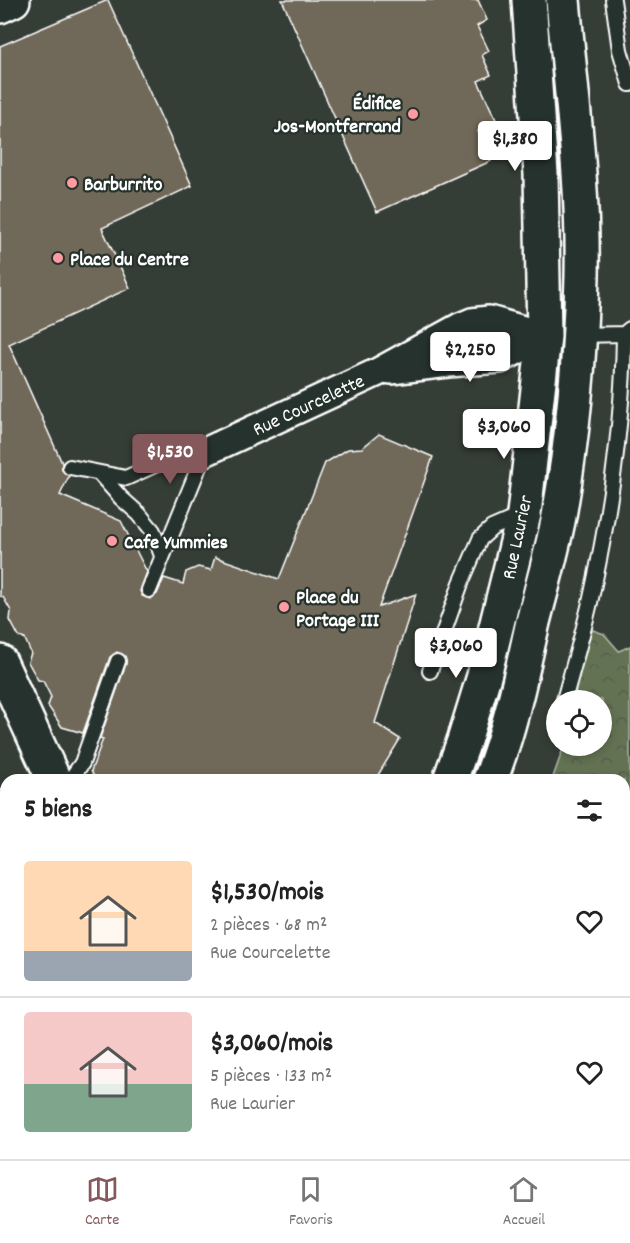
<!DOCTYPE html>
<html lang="fr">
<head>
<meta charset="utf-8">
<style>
	:root { --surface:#fff; --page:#f6f6f6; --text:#222; --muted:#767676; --line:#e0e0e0; --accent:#85585c }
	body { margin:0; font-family:Dekko,sans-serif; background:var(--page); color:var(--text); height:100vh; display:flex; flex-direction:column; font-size:22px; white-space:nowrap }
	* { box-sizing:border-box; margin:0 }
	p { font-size:20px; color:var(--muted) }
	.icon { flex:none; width:33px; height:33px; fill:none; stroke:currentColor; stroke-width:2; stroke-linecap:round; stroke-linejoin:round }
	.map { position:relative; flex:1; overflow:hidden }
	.sheet { position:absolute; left:0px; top:774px; width:630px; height:386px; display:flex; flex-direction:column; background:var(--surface); border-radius:18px 18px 0 0; box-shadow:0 3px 9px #0003 }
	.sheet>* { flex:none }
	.tools { position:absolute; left:546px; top:690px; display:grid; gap:12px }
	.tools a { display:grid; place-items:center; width:66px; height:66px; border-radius:50%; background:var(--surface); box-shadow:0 3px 9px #0003; font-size:30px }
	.price { position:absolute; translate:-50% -51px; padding:0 14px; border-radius:6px; background:#fff; color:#222; font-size:20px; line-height:39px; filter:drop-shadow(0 2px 3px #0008) }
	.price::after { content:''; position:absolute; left:50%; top:36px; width:18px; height:14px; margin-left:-9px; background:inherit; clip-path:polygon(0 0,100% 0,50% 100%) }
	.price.selected { background:var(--accent); color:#fff }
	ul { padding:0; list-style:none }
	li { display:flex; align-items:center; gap:18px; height:150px; padding:0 24px }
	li+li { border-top:2px solid var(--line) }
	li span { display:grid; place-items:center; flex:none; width:168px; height:120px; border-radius:6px; color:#555 }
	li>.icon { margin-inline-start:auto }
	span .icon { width:72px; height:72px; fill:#fffc; stroke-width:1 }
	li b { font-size:26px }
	h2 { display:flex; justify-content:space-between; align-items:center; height:72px; padding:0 24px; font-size:26px }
	.tabs { display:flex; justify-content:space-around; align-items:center; height:84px; border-top:2px solid var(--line); background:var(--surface); font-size:16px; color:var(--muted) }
	.tabs a { display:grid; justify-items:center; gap:3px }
	.tabs .selected { color:var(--accent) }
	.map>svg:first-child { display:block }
	.grass { fill:url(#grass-tufts); stroke:#b1b8a9; stroke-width:1.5 }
	.forest { fill:url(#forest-crowns); stroke:#b1b8a9; stroke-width:1.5 }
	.building { fill:#706858; stroke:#fff; stroke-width:1.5 }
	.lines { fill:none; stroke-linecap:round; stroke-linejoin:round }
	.lane-casing { stroke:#fff; stroke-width:18 }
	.street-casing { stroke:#fff; stroke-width:32 }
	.secondary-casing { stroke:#fff; stroke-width:38 }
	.primary-casing { stroke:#fff; stroke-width:38 }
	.lane { stroke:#26332d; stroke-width:14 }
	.street { stroke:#26332d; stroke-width:27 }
	.secondary { stroke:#26332d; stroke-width:33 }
	.primary { stroke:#26332d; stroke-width:33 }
	.poi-dot { fill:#ff9aa2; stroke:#26332d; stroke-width:2 }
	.labels { text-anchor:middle; stroke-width:4.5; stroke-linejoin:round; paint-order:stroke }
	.poi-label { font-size:20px; font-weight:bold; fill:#fff; stroke:#26332d; text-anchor:start }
	.street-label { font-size:20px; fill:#fff; stroke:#26332d }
</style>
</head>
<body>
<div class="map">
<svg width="630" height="1159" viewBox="0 0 630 1159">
	<defs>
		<pattern id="grass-tufts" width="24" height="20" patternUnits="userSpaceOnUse" patternTransform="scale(1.5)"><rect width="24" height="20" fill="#637253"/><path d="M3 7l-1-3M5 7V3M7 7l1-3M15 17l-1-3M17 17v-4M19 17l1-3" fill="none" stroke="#555b4f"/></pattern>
		<pattern id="forest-crowns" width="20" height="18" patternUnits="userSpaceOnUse" patternTransform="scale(1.5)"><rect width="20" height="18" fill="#637253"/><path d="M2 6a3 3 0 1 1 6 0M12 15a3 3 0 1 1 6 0" fill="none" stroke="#555b4f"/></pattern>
	</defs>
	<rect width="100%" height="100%" fill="#353e36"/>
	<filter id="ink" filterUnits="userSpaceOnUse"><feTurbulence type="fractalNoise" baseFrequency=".0167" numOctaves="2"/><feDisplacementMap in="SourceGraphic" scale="12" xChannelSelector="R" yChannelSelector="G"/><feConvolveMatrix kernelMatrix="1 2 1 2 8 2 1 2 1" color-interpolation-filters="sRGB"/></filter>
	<g filter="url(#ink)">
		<!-- grass -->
		<path class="grass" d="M525,1154H596L600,1159H523Z"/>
		<!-- forest -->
		<path class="forest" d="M593,630L604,634L619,651L630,646V995L624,999V780H552L564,746H602V700H574L587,639Z
			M630,1044V1159H595L592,1154H624V1049Z
			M361,1154H499L496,1159H357Z"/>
		<!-- building -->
		<path class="building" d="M108,0L192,186L102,228L130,288L9,344L62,463V470L69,476L60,495L121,521L147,572L140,591L142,596L150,599L157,594L164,578L183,584L186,572L198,567L211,570L215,557L279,579L325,463L348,449L362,448L379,434L433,457L379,607L416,594L375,723L400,739L375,780H96L91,771L103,739L100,738L126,664L125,656L117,652L110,657L83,733L62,727L48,706L51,697L43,681L38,680L28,662L31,653L25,639L19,637L10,620L11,611L3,597L0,596V46Z
			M282,0H478L487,20L477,26L489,51L482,55L491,75L478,81L497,122L478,131L491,161L377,212Z"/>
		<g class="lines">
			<!-- lane casing -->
			<g class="lane-casing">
				<path id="lane" d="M613,0L620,50L630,84
					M580,335L624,334L630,329
					M70,467L126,478L168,459L205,452
					M99,473L121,498L139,514L153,531L162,556
					M149,590L205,452
					M430,671L461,583L480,539L492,528L522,515
					M564,700C574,664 585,627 593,589C611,506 623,419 624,334
					M70,780L82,763L118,661
					M630,850V903"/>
			</g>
			<!-- street casing -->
			<g class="street-casing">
				<path id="street" d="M391,370L448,363L500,359L544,336
					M205,452L378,372L460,327L472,322L489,320L544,336"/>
			</g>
			<!-- secondary casing -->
			<g class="secondary-casing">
				<path id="secondary" d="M0,6L13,0
					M450,780L464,741L484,676L524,514L544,336L541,174L529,0
					M490,780C510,730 521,675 533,622C542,587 552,552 559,516C573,438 580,356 582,277C584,185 571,92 563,0
					M252,1159L260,1154"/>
			</g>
			<!-- primary casing -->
			<g class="primary-casing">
				<path id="primary" d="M0,662L54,780
					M0,808L4,818
					M155,1154L157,1159
					M217,1154L220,1159
					M290,1159L292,1154"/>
			</g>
			<!-- lane -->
			<use href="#lane" class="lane"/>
			<!-- street -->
			<use href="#street" class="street"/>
			<!-- secondary -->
			<use href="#secondary" class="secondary"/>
			<!-- primary -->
			<use href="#primary" class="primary"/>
		</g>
	</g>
	<!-- markers -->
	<g class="poi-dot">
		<circle cx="413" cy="114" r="6"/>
		<circle cx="72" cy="183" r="6"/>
		<circle cx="58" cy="258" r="6"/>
		<circle cx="112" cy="541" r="6"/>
		<circle cx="284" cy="607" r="6"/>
	</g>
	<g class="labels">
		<!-- poi labels -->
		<g class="poi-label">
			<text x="401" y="109" text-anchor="end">Édifice<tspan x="401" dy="23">Jos-Montferrand</tspan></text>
			<text x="84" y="190">Barburrito</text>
			<text x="70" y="265">Place du Centre</text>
			<text x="124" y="548">Cafe Yummies</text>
			<text x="296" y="603">Place du<tspan x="296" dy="23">Portage III</tspan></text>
		</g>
		<!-- street labels -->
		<g class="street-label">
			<text transform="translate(308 404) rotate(-25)" y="7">Rue Courcelette</text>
			<text transform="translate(516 537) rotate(-78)" y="7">Rue Laurier</text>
		</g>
	</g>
</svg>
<div class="tools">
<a><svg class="icon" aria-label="locate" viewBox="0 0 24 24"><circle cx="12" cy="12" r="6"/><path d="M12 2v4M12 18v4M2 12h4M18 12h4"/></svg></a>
</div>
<b class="price" style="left:515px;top:172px">$1,380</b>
<b class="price" style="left:470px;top:383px">$2,250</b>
<b class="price" style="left:504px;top:460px">$3,060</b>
<b class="price selected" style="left:170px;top:485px">$1,530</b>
<b class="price" style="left:456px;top:679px">$3,060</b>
<section class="sheet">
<h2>5 biens<svg class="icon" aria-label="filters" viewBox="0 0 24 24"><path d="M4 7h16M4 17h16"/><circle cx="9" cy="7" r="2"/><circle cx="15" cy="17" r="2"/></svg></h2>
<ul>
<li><span style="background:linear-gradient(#ffd9b3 75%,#9aa5b1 0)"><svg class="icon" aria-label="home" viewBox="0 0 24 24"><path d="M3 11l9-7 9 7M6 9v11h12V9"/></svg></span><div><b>$1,530/mois</b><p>2 pièces · 68 m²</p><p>Rue Courcelette</p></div><svg class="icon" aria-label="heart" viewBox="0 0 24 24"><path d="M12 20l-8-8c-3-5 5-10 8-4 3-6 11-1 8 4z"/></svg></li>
<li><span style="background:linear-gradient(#f6c9c9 60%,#7fa58c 0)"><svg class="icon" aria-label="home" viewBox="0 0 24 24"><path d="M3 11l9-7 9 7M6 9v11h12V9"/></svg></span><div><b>$3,060/mois</b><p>5 pièces · 133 m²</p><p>Rue Laurier</p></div><svg class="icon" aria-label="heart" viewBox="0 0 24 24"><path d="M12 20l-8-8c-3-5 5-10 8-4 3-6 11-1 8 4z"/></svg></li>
</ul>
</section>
</div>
<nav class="tabs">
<a class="selected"><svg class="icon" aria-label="map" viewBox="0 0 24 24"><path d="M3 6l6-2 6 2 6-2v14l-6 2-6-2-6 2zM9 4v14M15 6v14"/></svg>Carte</a>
<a><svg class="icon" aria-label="saved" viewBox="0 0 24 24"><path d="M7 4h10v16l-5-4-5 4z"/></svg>Favoris</a>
<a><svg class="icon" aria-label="home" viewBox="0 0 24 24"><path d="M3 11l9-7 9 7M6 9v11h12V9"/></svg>Accueil</a>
</nav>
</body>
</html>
